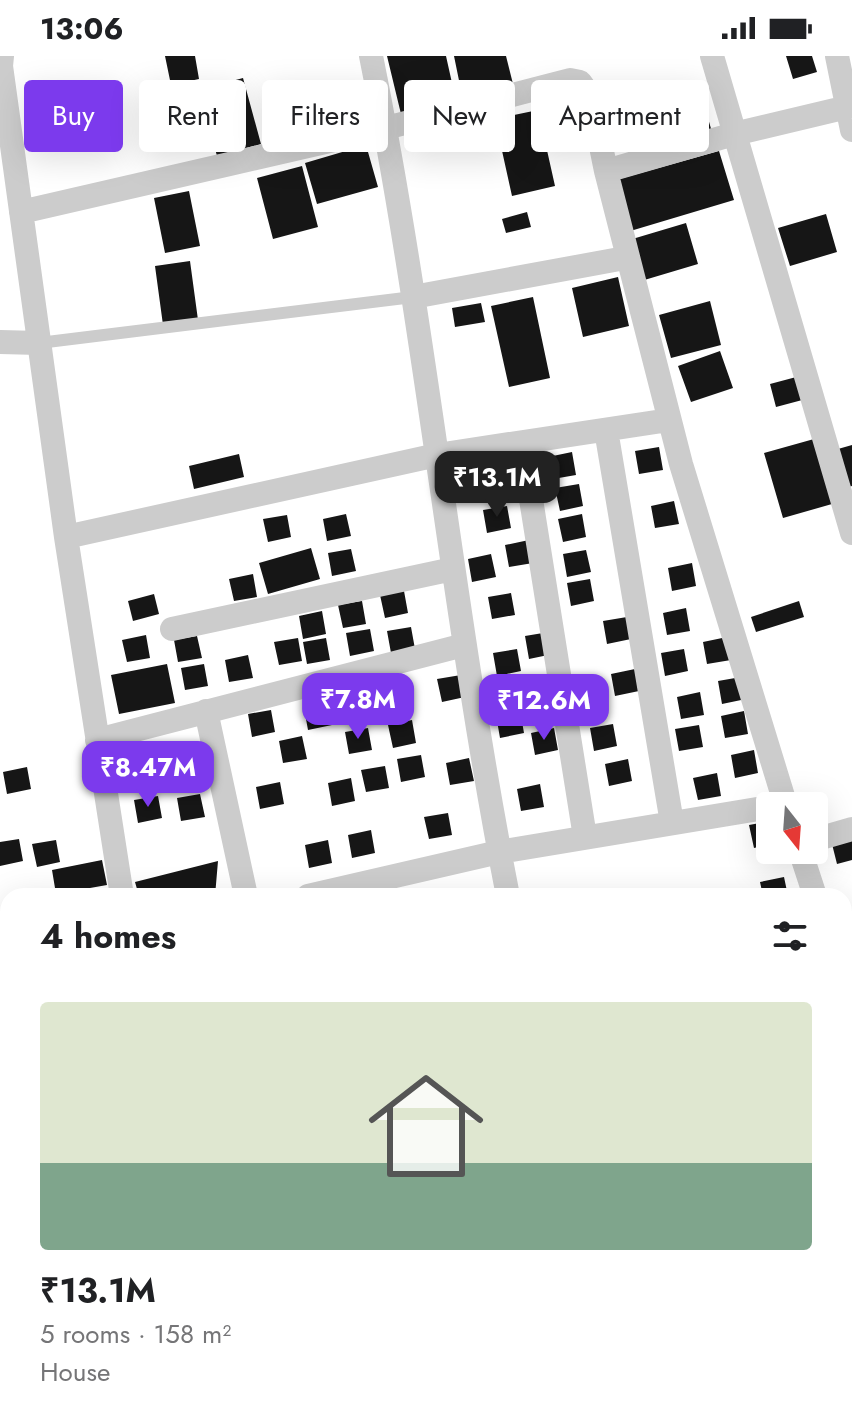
<!DOCTYPE html>
<html lang="en">
<head>
<meta charset="utf-8">
<style>
	:root { --surface:#fff; --page:#f2f2f2; --text:#202124; --muted:#757577; --line:#e0e0e0; --accent:#7c3aed }
	body { margin:0; font-family:Jost,sans-serif; background:var(--page); color:var(--text); height:100vh; display:flex; flex-direction:column; font-size:30px; white-space:nowrap }
	* { box-sizing:border-box; margin:0 }
	p { font-size:26px; color:var(--muted) }
	.icon { flex:none; width:44px; height:44px; fill:none; stroke:currentColor; stroke-width:2; stroke-linecap:round; stroke-linejoin:round }
	.map { position:relative; flex:1; overflow:hidden }
	.details { position:absolute; left:0px; top:832px; width:852px; height:536px; display:flex; flex-direction:column; background:var(--surface); border-radius:24px 24px 0 0; box-shadow:0 8px 32px #0002 }
	.details>* { flex:none }
	.banner { position:absolute; left:24px; top:24px; width:804px; height:72px; display:flex; gap:16px }
	.needle { width:52px; rotate:163deg }
	.buttons { position:absolute; left:756px; top:736px; display:grid; gap:16px }
	.buttons a { display:grid; place-items:center; width:72px; height:72px; border-radius:8px; background:var(--surface); box-shadow:0 8px 32px #0002; font-size:40px }
	.price { position:absolute; translate:-50% -68px; padding:0 18px; border-radius:16px; background:var(--accent); color:#fff; font-size:26px; line-height:52px; filter:drop-shadow(0 2px 4px #0008) }
	.price::after { content:''; position:absolute; left:50%; top:48px; width:24px; height:18px; margin-left:-12px; background:inherit; clip-path:polygon(0 0,100% 0,50% 100%) }
	.price.on { background:#222; color:#fff }
	ul { padding:0; list-style:none }
	li { display:grid; align-content:center; gap:16px; height:424px; padding:0 40px }
	li+li { border-top:2px solid var(--line) }
	li span { display:grid; place-items:center; height:248px; border-radius:8px; color:#555 }
	li>.icon { margin-inline-start:auto }
	span .icon { width:144px; height:144px; fill:#fffc; stroke-width:1 }
	li b { font-size:34px }
	h2 { display:flex; justify-content:space-between; align-items:center; height:96px; padding:0 40px; font-size:34px }
	.chip { padding:0 28px; border-radius:8px; background:var(--surface); box-shadow:0 8px 32px #0002; font-size:28px; line-height:72px }
	.chip.on { background:var(--accent); color:#fff }
	.status { display:flex; justify-content:space-between; align-items:center; height:56px; padding:0 40px; background:var(--surface); direction:ltr }
	.status svg { height:22px; fill:currentColor }
	.map>svg:first-child { display:block }
	.building { fill:#161616 }
	.lines { fill:none; stroke-linecap:round; stroke-linejoin:round }
	.lane { stroke:#ccc; stroke-width:12 }
	.street { stroke:#ccc; stroke-width:24 }
</style>
</head>
<body>
<div class="status"><b>13:06</b><svg viewBox="0 0 49 12"><path d="M0 12V9h3v3zM5 12V6h3v6zM10 12V3h3v9zM15 12V0h3v12zM26 1h20v11H26zM47 4h2v5h-2z"/></svg></div>
<div class="map">
<svg width="852" height="1368" viewBox="0 0 852 1368">
	<rect width="100%" height="100%" fill="#fff"/>
	<!-- building -->
	<path class="building" d="M165,0H195L199,23L171,29Z
		M387,0H446L456,45L401,58Z
		M454,0H506L514,32L463,44Z
		M786,0H812L817,16L793,23Z
		M243,22L261,88L217,100L199,34Z
		M700,35L712,76L660,91L648,50Z
		M538,54L555,130L512,140L495,63Z
		M366,89L378,131L317,148L305,107Z
		M719,95L734,144L627,176L612,125Z
		M302,110L318,171L273,183L257,122Z
		M189,135L200,190L165,197L154,142Z
		M527,156L531,171L506,177L502,163Z
		M826,158L837,196L790,210L778,172Z
		M686,167L698,208L641,225L629,184Z
		M190,205L198,264L163,269L155,210Z
		M618,221L629,270L583,281L572,232Z
		M533,241L550,322L509,331L491,250Z
		M710,245L721,289L671,302L659,259Z
		M481,247L485,266L455,271L452,252Z
		M720,295L733,332L691,346L678,310Z
		M800,320L806,343L776,351L770,328Z
		M814,383L832,448L783,462L764,397Z
		M852,389V430L849,431L838,393Z
		M659,391L663,414L639,418L635,395Z
		M572,396L576,419L553,423L548,401Z
		M239,398L244,421L194,433L189,410Z
		M497,408L501,430L477,435L473,413Z
		M579,428L583,450L560,455L555,432Z
		M674,445L679,468L655,472L651,450Z
		M507,450L511,472L487,477L483,454Z
		M346,458L351,480L327,485L323,463Z
		M582,458L586,481L563,486L558,463Z
		M287,459L291,481L268,486L263,463Z
		M529,484L533,507L509,511L505,489Z
		M311,492L320,523L268,538L259,507Z
		M351,493L356,515L332,520L328,497Z
		M586,494L591,516L567,521L563,498Z
		M491,498L496,521L472,526L468,503Z
		M692,507L696,530L672,535L668,512Z
		M253,518L257,541L234,545L229,523Z
		M590,523L594,545L571,550L567,527Z
		M404,535L408,557L385,562L380,539Z
		M511,537L515,559L492,563L488,541Z
		M154,538L159,558L133,565L128,545Z
		M362,545L366,568L343,572L338,549Z
		M799,545L804,561L756,576L751,561Z
		M686,552L690,575L667,579L663,557Z
		M322,555L326,578L303,583L299,560Z
		M627,561L631,583L607,588L603,565Z
		M411,571L415,593L391,597L387,575Z
		M370,573L374,595L350,600L346,577Z
		M549,576L553,598L529,603L525,580Z
		M146,579L150,602L127,606L122,584Z
		M197,580L202,602L178,606L174,584Z
		M727,581L731,604L707,608L703,586Z
		M298,582L302,605L279,609L274,586Z
		M326,582L330,604L307,608L303,586Z
		M517,593L521,615L497,620L493,597Z
		M684,593L688,615L665,620L661,597Z
		M248,599L253,622L229,626L225,604Z
		M167,608L175,647L119,658L111,619Z
		M204,608L208,630L185,634L181,612Z
		M635,613L639,635L615,640L611,618Z
		M461,619L465,641L442,646L437,623Z
		M741,621L746,643L722,648L718,625Z
		M405,622L409,644L386,649L382,626Z
		M545,635L550,657L527,662L522,640Z
		M700,636L704,659L681,663L677,641Z
		M327,647L332,669L308,674L304,652Z
		M271,654L275,676L252,681L248,658Z
		M520,654L524,677L500,682L496,659Z
		M744,655L748,678L725,682L721,660Z
		M412,664L416,687L393,692L388,669Z
		M613,668L617,690L594,695L590,672Z
		M699,669L703,691L679,695L675,673Z
		M368,672L372,694L349,698L345,676Z
		M554,672L558,694L535,699L531,677Z
		M302,680L307,703L283,707L279,685Z
		M154,690L158,712L135,717L130,694Z
		M754,694L758,717L735,722L731,699Z
		M421,699L425,721L401,726L397,703Z
		M469,702L474,725L450,729L446,707Z
		M628,703L632,725L609,730L605,708Z
		M385,710L389,732L366,736L361,714Z
		M27,711L31,733L7,738L3,716Z
		M717,717L721,740L698,744L693,722Z
		M351,722L355,745L332,750L328,727Z
		M280,726L284,748L260,753L256,731Z
		M540,728L544,751L521,755L517,733Z
		M200,738L205,761L181,765L177,742Z
		M158,740L162,762L138,767L134,744Z
		M448,757L452,779L429,783L424,761Z
		M770,765V788L754,792L749,769Z
		M371,774L375,797L352,802L348,779Z
		M19,783L23,805L0,810V786Z
		M852,783V804L837,808L832,788Z
		M56,784L60,806L37,811L32,788Z
		M328,784L332,807L309,812L305,789Z
		M102,804L107,829L56,838L52,814Z
		M218,805L215,840H139L135,826Z
		M784,821L788,840H763L760,826Z
		M852,1165V1189L844,1190V1167Z
		M852,1260V1284L844,1285V1262Z
		M79,1360H123L124,1368H80Z
		M145,1360H175L176,1364L146,1368Z
		M499,1360H524L525,1368H501Z
		M652,1360L653,1368H614L613,1367Z
		M685,1360H735L737,1368H687Z"/>
	<g class="lines">
		<!-- lane -->
		<path class="lane" d="M39,287L413,241"/>
		<!-- street -->
		<path class="street" d="M2,0L1,10L66,481L122,840
			M371,0C427,278 453,561 508,840
			M712,0L852,477
			M837,0L852,74
			M21,156L386,72L570,24L580,26L591,41L606,115
			M413,241L625,202
			M0,286L39,287
			M606,374L672,767
			M522,387L585,781
			M66,481L437,399L669,364
			M172,573L453,513
			M206,655L246,840
			M97,684L464,589
			M786,750L681,408L606,115L734,78L852,50
			M814,784L852,773
			M800,794L815,840
			M308,840L499,796L770,751
			M0,899L8,988
			M844,923L852,944
			M844,1102L852,1101
			M0,1283L8,1282
			M310,1360L311,1368
			M776,1368L793,1364"/>
	</g>
</svg>
<div class="buttons">
<a><svg class="needle" viewBox="-14 -14 28 28"><path d="M0-13l5 13h-10z" fill="#e53935"/><path d="M0 13l5-13h-10z" fill="#757577"/></svg></a>
</div>
<b class="price on" style="left:497px;top:463px">₹13.1M</b>
<b class="price" style="left:358px;top:685px">₹7.8M</b>
<b class="price" style="left:544px;top:686px">₹12.6M</b>
<b class="price" style="left:148px;top:753px">₹8.47M</b>
<div class="banner">
<a class="chip on">Buy</a>
<a class="chip">Rent</a>
<a class="chip">Filters</a>
<a class="chip">New</a>
<a class="chip">Apartment</a>
</div>
<section class="details">
<h2>4 homes<svg class="icon" aria-label="filters" viewBox="0 0 24 24"><path d="M4 7h16M4 17h16"/><circle cx="9" cy="7" r="2"/><circle cx="15" cy="17" r="2"/></svg></h2>
<ul>
<li><span style="background:linear-gradient(#dfe7d0 65%,#7fa58c 0)"><svg class="icon" aria-label="home" viewBox="0 0 24 24"><path d="M3 11l9-7 9 7M6 9v11h12V9"/></svg></span><div><b>₹13.1M</b><p>5 rooms · 158 m²</p><p>House</p></div></li>
</ul>
</section>
</div>
</body>
</html>
